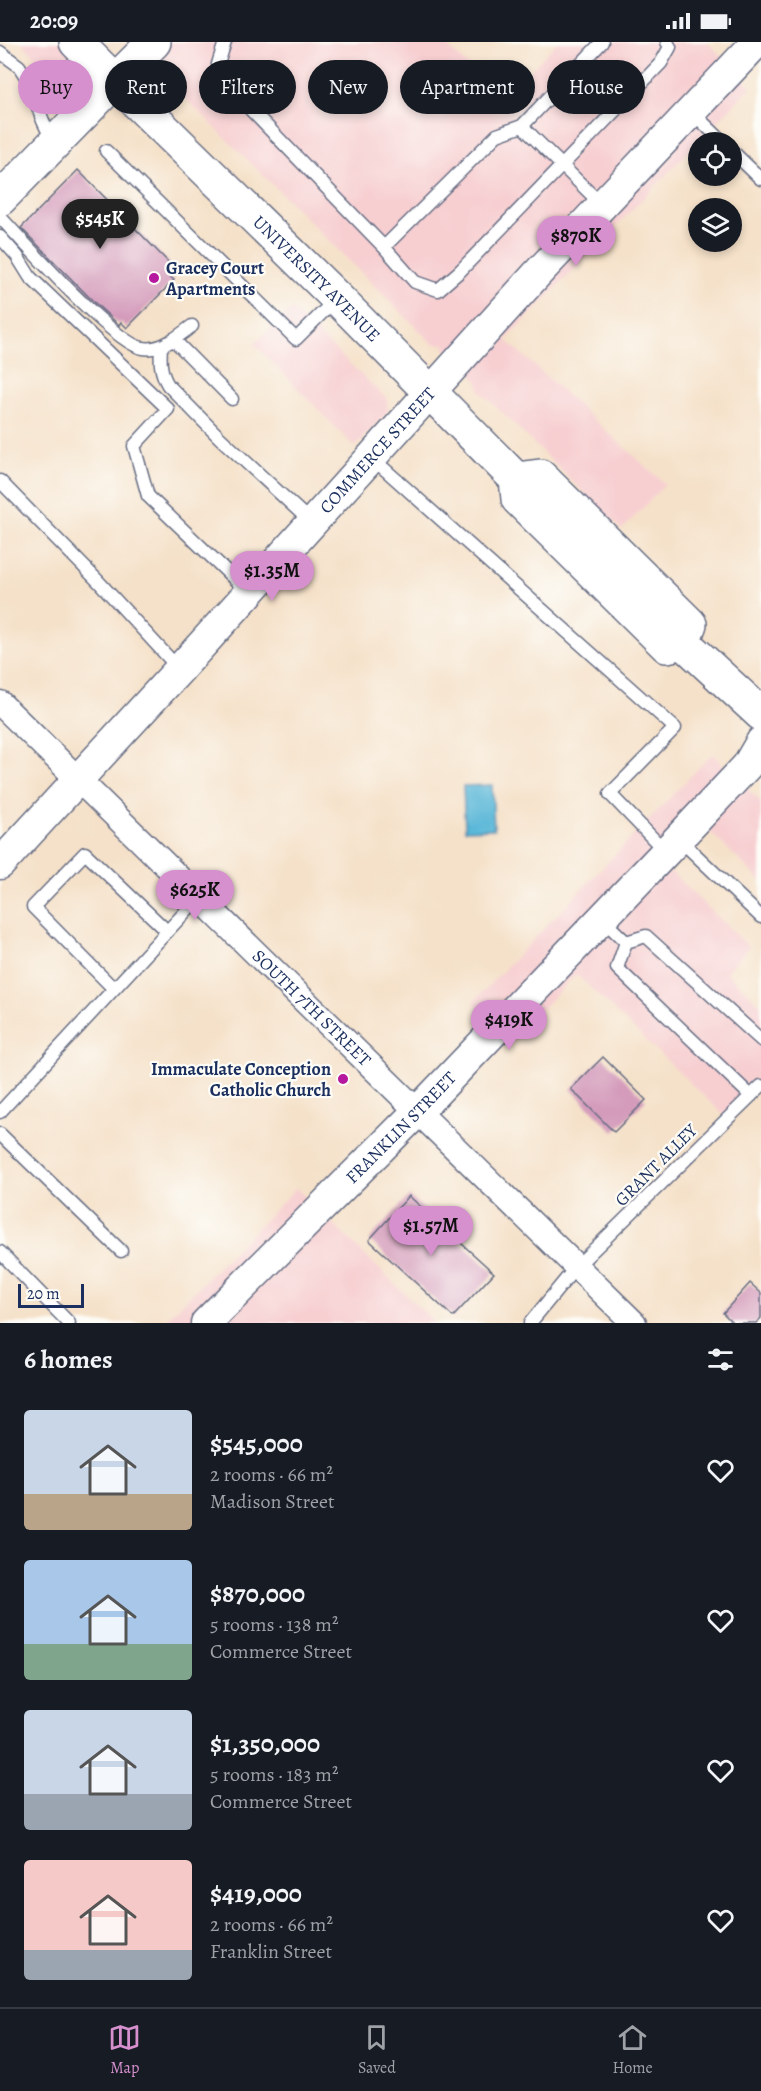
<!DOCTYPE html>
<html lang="en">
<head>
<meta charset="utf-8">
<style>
	:root { --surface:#171b24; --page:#20242c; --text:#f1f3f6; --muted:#9ea1a6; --line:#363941; --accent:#d690ce }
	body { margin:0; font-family:Alegreya,serif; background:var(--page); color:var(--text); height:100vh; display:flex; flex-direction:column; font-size:22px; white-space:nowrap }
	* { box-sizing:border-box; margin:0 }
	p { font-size:20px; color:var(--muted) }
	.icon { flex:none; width:33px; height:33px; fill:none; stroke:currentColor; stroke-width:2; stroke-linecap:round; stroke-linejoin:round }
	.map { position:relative; height:1281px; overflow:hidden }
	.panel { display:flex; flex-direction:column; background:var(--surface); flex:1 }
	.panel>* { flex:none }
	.guide { position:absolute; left:18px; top:18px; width:726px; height:54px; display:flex; gap:12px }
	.fabs { position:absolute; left:688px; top:90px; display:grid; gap:12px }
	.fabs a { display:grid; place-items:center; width:54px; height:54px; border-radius:50%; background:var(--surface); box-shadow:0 3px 9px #0003; font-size:30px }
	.scale { position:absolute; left:18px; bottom:15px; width:66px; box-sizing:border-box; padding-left:6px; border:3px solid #1b2f5e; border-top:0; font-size:16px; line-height:21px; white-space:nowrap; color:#1b2f5e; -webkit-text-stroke:4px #fdfcf7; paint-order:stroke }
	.price { position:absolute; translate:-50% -51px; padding:0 14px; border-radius:21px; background:var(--accent); color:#111; font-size:20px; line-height:39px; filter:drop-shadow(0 2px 3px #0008) }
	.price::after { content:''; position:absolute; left:50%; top:36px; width:18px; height:14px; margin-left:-9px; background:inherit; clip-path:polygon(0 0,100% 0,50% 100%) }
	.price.current { background:#222; color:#fff }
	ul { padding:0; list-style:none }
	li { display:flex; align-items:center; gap:18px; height:150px; padding:0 24px }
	li span { display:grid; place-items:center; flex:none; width:168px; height:120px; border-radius:6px; color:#555 }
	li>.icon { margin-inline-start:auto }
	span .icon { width:72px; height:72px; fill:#fffc; stroke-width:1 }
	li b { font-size:26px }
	h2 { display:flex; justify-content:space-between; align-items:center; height:72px; padding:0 24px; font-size:26px }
	.tag { padding:0 21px; border-radius:27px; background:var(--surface); box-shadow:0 3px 9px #0003; font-size:21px; line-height:54px }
	.tag.current { background:var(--accent); color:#111 }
	.status { display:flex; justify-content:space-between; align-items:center; height:42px; padding:0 30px; background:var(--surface); direction:ltr }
	.status svg { height:16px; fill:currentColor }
	.dock { display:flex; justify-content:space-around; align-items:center; height:84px; border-top:2px solid var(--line); background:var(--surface); font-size:16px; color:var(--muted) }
	.dock a { display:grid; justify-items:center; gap:3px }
	.dock .current { color:var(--accent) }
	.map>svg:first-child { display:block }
	.built { fill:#f7cfd1 }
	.water { fill:#5ab7d8; stroke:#3a739b; stroke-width:1.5 }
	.building { fill:#d49bbb }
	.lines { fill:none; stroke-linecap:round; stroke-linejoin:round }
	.service-casing { stroke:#676d83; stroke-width:15 }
	.minor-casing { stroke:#676d83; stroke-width:27 }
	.tertiary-casing { stroke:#676d83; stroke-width:33 }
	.secondary-casing { stroke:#676d83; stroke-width:36 }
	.primary-casing { stroke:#676d83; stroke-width:36 }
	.service { stroke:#fff; stroke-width:12 }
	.minor { stroke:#fff; stroke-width:24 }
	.tertiary { stroke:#fff; stroke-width:30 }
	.secondary { stroke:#fff; stroke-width:33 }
	.primary { stroke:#fff; stroke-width:33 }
	.poi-dot { fill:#b5179e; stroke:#fdfcf7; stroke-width:2 }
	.labels { text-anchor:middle; stroke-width:4.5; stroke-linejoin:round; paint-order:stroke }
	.poi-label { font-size:18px; font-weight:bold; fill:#1b2f5e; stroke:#fdfcf7; text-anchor:start }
	.street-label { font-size:18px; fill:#1b2f5e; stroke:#fdfcf7 }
</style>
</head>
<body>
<div class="status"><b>20:09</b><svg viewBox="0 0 49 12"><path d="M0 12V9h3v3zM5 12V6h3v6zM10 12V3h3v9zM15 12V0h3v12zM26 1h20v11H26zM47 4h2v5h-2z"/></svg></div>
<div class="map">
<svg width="761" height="1281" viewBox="0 0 761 1281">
	<rect width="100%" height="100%" fill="#fdfcf7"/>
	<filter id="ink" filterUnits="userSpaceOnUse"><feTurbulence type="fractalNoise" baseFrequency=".0167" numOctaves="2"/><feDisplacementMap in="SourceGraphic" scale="12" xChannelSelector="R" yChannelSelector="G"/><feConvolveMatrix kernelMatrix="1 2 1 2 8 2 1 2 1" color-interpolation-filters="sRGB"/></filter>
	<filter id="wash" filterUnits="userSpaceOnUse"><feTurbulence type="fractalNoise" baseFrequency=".008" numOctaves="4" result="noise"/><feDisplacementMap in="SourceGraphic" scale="24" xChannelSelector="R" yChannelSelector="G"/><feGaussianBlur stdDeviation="1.35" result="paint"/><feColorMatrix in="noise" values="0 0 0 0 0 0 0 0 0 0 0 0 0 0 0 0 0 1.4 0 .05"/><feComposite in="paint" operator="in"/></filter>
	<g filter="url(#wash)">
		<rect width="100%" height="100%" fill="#f5e1c9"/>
		<!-- built -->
		<path class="built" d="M21,0H102L61,40Z
			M149,0H443L504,58L557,0H707L751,45L506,298L665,442L622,488L480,349L478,339L446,308L444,302H433L173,44L169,34V22Z
			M292,267L387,357L388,369L355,405L254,302Z
			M712,712L761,760V839L710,790L670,829L749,905L726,930L761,963V1043L727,1076L576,932L511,998L473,960Z
			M296,1146L435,1281H163Z"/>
		<!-- water -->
		<path class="water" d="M492,743L494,787L465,788L463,744Z"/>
		<g id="blocks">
			<!-- building -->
			<path class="building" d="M78,128L175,227L168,233L174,238L127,286L121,280L119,283L117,281L97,263L21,186Z
				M603,1015L646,1058L614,1090L571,1047Z
				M409,1154L494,1231L453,1275L369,1198Z
				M750,1241L761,1251V1276L756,1281H733L723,1271Z"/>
		</g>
	</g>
	<g filter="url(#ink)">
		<use href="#blocks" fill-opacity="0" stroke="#676d83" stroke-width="1.5"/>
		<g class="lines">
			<!-- service casing -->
			<g class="service-casing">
				<path id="service" d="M225,0L218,22L229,41L251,68L384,205L415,240L438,248L460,229L661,21L670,5L667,0
					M0,10L19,24L28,38L43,79L53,100
					M692,70L723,100
					M522,84L602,163
					M106,109L296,297L336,257
					M732,109L761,137
					M0,175C23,199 115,303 143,306C162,309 178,294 192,284
					M0,195L17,214L30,235L168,367L134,404L148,454L248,550
					M384,205L497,93L522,84L602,0
					M173,297L232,357
					M161,304C160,319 160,330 168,343L220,396L312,481
					M372,416L675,686L610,752L666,810
					M0,439L98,539L179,627
					M679,797L761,875
					M602,877L626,900
					M626,900L617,926L751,1054
					M626,900L646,894L761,998
					M114,947L33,865L85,811L167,889
					M0,1070L200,854
					M0,1092L121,1209
					M0,1210L69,1281
					M530,1281L576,1225L761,1044"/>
			</g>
			<!-- minor casing -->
			<g class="minor-casing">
				<g id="minor">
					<path id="s1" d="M0,661L634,1281"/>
				</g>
			</g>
			<!-- tertiary casing -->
			<g class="tertiary-casing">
				<g id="tertiary">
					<path id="s2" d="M0,822L179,628L537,232L757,0"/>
					<path id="s3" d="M206,1281L417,1070L679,796L747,724L761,700"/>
				</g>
			</g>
			<!-- secondary casing -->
			<g class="secondary-casing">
				<path id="secondary" d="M76,0L115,39L154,0"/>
			</g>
			<!-- primary casing -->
			<g class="primary-casing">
				<g id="primary">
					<path id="s4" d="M0,157L115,39L337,256L516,437L518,457L667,604L683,600"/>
					<path d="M516,437L540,434L690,582L683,600"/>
					<path d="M683,600L761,672"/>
				</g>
			</g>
			<!-- service -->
			<use href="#service" class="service"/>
			<!-- minor -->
			<use href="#minor" class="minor"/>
			<!-- tertiary -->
			<use href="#tertiary" class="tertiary"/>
			<!-- secondary -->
			<use href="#secondary" class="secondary"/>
			<!-- primary -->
			<use href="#primary" class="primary"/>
		</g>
	</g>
	<!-- markers -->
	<g class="poi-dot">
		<circle cx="154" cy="236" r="6"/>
		<circle cx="343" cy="1037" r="6"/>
	</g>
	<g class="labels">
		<!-- poi labels -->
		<g class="poi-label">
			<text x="166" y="232">Gracey Court<tspan x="166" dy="21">Apartments</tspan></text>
			<text x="331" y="1033" text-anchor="end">Immaculate Conception<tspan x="331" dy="21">Catholic Church</tspan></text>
		</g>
		<!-- street labels -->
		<g class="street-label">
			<text dy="6" stroke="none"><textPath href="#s4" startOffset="447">UNIVERSITY AVENUE</textPath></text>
			<text dy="6" stroke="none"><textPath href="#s2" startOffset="560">COMMERCE STREET</textPath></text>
			<text dy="6" stroke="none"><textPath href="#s1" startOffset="436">SOUTH 7TH STREET</textPath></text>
			<text dy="6" stroke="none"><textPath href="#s3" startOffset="276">FRANKLIN STREET</textPath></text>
			<text transform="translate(656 1123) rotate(-45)" y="6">GRANT ALLEY</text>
		</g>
	</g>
</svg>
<div class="fabs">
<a><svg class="icon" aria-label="locate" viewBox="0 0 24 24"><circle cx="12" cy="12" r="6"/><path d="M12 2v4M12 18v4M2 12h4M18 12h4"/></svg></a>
<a><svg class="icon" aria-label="layers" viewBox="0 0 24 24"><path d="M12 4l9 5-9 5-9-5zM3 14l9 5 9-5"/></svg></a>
</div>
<div class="scale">20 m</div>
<b class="price current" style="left:100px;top:208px">$545K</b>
<b class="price" style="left:576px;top:225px">$870K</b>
<b class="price" style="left:272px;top:560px">$1.35M</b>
<b class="price" style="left:195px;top:879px">$625K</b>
<b class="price" style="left:509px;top:1009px">$419K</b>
<b class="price" style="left:431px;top:1215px">$1.57M</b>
<div class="guide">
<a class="tag current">Buy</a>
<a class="tag">Rent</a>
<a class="tag">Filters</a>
<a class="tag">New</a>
<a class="tag">Apartment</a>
<a class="tag">House</a>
</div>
</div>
<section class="panel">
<h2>6 homes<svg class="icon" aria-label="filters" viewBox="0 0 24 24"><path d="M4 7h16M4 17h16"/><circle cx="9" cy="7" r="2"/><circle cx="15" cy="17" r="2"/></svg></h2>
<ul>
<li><span style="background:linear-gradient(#c9d6e8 70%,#b9a48a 0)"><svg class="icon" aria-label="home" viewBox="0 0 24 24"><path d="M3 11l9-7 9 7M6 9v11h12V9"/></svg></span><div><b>$545,000</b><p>2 rooms · 66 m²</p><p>Madison Street</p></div><svg class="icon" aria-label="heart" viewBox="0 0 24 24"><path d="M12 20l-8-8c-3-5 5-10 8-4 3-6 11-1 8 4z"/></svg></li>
<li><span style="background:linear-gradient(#a9c7e8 70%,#7fa58c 0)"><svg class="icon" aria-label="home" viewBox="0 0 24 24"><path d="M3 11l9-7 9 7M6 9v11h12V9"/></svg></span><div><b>$870,000</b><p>5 rooms · 138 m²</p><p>Commerce Street</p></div><svg class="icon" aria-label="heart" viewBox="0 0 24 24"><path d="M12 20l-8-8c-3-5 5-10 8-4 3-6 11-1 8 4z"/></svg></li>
<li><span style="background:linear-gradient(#c9d6e8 70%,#9aa5b1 0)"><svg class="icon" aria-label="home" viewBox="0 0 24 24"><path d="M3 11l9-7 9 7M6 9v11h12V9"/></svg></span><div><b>$1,350,000</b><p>5 rooms · 183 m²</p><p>Commerce Street</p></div><svg class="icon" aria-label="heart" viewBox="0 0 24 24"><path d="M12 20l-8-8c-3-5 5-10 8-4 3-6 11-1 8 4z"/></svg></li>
<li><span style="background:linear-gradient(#f6c9c9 75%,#9aa5b1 0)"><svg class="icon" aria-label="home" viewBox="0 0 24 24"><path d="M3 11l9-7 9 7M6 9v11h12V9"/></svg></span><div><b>$419,000</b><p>2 rooms · 66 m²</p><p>Franklin Street</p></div><svg class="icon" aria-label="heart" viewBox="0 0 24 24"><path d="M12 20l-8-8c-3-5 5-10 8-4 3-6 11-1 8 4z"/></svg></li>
</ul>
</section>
<nav class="dock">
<a class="current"><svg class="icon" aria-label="map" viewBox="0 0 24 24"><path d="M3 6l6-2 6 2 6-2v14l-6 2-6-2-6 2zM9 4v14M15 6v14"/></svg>Map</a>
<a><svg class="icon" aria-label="saved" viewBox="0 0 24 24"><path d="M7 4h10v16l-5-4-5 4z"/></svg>Saved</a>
<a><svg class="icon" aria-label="home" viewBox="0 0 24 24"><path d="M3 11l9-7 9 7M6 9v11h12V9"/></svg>Home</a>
</nav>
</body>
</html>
